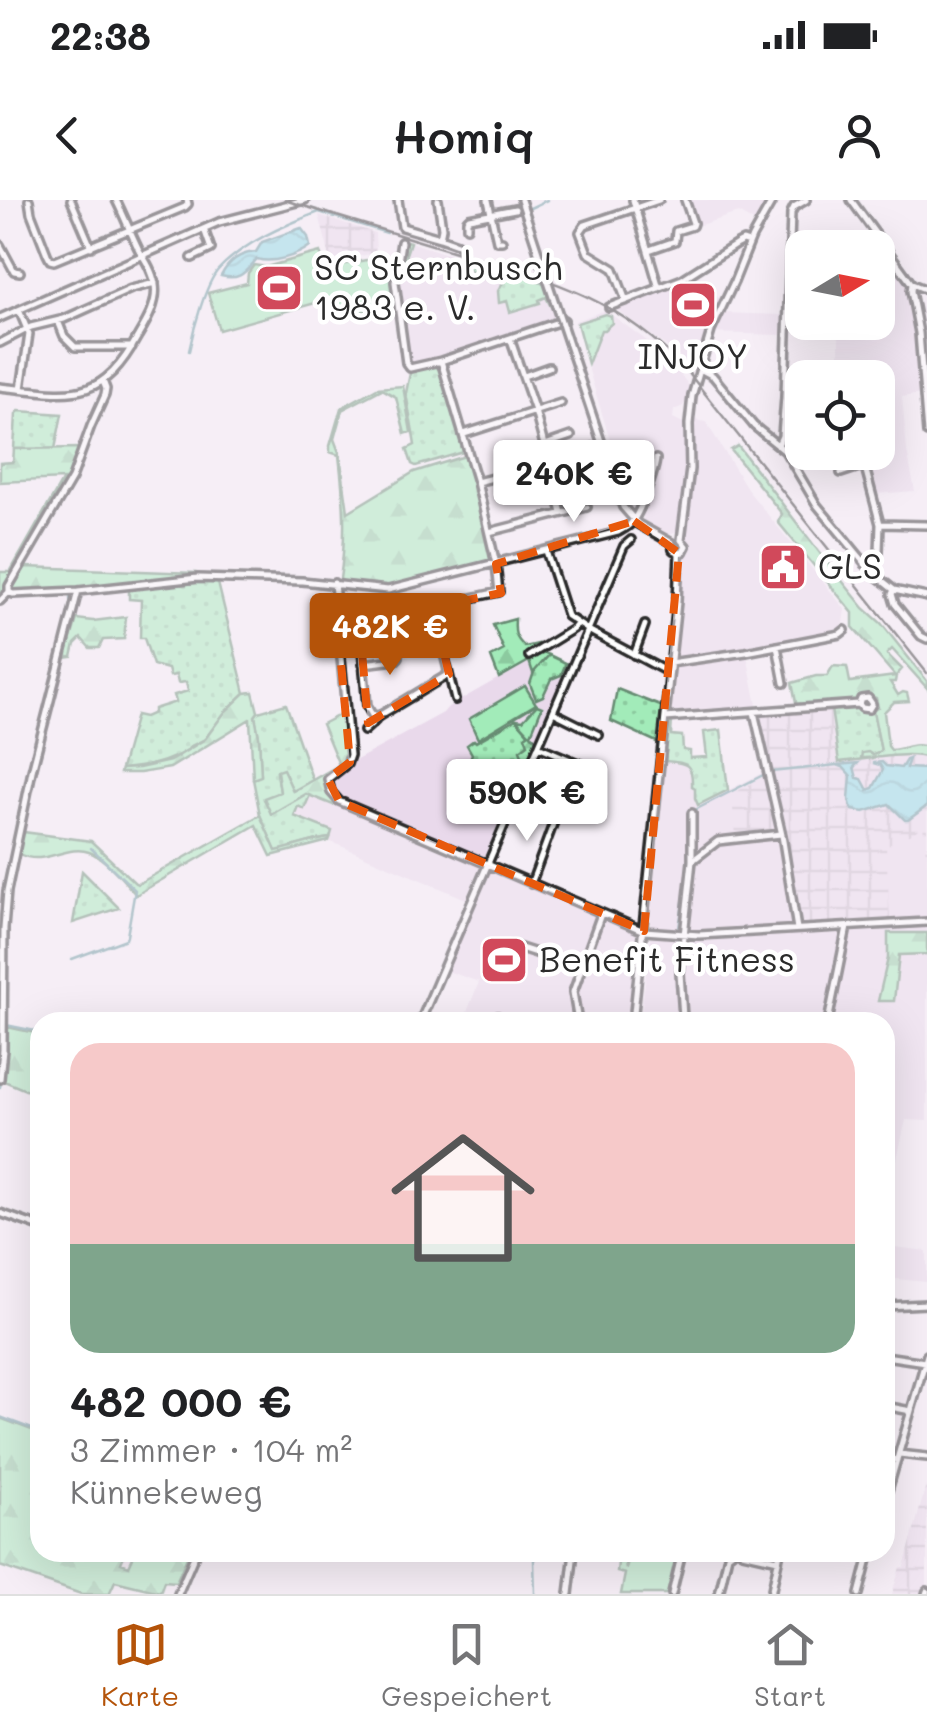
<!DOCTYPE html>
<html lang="de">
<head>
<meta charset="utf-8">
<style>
	:root { --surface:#fff; --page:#f6f6f6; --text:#202124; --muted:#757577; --line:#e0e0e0; --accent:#b45309 }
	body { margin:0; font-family:Mali,sans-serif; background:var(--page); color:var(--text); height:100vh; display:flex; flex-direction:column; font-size:38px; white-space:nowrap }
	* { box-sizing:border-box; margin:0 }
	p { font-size:32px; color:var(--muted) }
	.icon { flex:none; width:55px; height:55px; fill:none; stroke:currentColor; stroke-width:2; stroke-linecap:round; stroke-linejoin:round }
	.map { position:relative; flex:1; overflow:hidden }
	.details { position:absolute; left:30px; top:812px; width:865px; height:550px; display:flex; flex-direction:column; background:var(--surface); border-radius:30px; box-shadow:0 10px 40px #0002 }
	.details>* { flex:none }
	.needle { width:65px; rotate:80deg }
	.buttons { position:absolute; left:785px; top:30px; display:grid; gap:20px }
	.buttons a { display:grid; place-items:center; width:110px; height:110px; border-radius:20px; background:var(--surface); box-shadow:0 10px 40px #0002; font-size:50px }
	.price { position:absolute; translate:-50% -85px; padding:0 22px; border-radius:10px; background:#fff; color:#222; font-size:32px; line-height:65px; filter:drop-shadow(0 2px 5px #0008) }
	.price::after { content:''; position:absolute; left:50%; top:60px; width:30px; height:22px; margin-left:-15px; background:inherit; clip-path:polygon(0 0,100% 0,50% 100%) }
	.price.active { background:var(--accent); color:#fff }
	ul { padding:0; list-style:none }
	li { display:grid; align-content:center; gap:20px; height:530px; padding:0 40px }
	li span { display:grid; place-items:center; height:310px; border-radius:30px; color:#555 }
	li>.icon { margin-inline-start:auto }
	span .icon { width:180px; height:180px; fill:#fffc; stroke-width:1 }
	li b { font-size:42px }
	.status { display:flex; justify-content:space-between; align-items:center; height:70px; padding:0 50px; background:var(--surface); direction:ltr }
	.status svg { height:28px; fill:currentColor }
	header { display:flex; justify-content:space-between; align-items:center; height:130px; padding:0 40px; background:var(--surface); font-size:45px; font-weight:600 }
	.tab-bar { display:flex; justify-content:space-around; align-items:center; height:140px; border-top:2px solid var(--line); background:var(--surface); font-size:28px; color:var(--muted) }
	.tab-bar a { display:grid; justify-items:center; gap:5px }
	.tab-bar .active { color:var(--accent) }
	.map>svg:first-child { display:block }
	.built { fill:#e9d9eb }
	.industrial { fill:url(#industrial-grid) }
	.grass { fill:url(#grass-dots); stroke:#668b72; stroke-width:2.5 }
	.forest { fill:url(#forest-firs); stroke:#668b72; stroke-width:2.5 }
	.pitch { fill:#a2ebb9; stroke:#668b72; stroke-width:2.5 }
	.water { fill:url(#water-waves); stroke:#63939a; stroke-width:2.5 }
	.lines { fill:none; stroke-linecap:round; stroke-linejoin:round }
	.stream { stroke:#63939a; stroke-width:2.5 }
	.minor-casing { stroke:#2b2b2b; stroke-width:12 }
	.minor { stroke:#fff; stroke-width:5 }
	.rail { stroke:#2b2b2b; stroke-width:2.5 }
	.minor-bridge-casing { stroke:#2b2b2b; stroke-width:12; stroke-linecap:butt }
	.minor-bridge { stroke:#fff; stroke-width:5 }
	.marked { fill:none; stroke:#e8590c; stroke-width:8; stroke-dasharray:20 12; stroke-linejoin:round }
	.labels { text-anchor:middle; stroke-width:9; stroke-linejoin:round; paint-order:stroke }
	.poi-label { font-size:35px; fill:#2b2b2b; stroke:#fff; text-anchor:start }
</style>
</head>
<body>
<div class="status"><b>22:38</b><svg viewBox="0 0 49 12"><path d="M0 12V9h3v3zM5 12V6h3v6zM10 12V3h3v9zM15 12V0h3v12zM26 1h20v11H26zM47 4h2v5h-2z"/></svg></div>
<header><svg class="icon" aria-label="back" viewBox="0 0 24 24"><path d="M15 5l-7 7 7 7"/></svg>Homiq<svg class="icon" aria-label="person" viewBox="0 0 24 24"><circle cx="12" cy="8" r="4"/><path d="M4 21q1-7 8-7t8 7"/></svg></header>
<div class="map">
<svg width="927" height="1394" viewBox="0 0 927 1394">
	<defs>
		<pattern id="industrial-grid" width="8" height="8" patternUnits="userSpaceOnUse" patternTransform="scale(2.5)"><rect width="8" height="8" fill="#e9d9eb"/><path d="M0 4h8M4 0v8" fill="none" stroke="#c8baca"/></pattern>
		<pattern id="grass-dots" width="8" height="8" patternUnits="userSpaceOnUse" patternTransform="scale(2.5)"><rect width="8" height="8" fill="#a2ebb9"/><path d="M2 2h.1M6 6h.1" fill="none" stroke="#8cca9f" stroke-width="1.8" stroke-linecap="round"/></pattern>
		<pattern id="forest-firs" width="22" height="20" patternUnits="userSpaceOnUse" patternTransform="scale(2.5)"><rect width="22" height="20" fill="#a2ebb9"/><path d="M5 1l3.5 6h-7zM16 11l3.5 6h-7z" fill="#8cca9f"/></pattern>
		<pattern id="water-waves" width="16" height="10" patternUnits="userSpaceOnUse" patternTransform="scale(2.5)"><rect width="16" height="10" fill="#89d9e4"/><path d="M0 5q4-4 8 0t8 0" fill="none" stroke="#76bac4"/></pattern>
	</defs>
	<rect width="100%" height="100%" fill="#f5eef6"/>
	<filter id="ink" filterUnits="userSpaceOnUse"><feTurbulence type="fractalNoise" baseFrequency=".01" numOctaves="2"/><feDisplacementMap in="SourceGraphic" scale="20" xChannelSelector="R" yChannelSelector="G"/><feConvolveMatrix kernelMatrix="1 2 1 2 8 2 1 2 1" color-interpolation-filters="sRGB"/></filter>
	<g filter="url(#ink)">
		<!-- built -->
		<path class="built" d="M687,0H771L759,25L738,13L697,26Z
			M401,39L468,61L488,74L525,75L544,84L557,121L548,127L414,167L408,164L396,77Z
			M881,45L908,83L918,134L921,194L902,197L907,251L915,291L875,294L864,253L878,252V178H839V123L878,122V48L870,47Z
			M696,73L713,89V94L722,100L717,108L721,113L784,115L783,135L706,133L697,167L693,171L678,155L616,109L612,103L667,82L680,108L686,103L678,82Z
			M605,110L651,144L669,160L690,187L686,201L683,206L674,210L673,218L685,224L687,272L677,332L669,335L643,321V308L628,299L590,174L575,121Z
			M694,220L706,222L750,293L845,409L843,423L838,431L745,450L675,461L684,357L690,353L691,347L687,339L695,266Z
			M545,452L568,463L466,699L329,641L332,631L293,617L298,606L304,608L310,595L333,605L337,596L330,582V578L351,563L443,513L448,507Z
			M747,455L758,510L673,515L669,513L674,466Z
			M831,509L838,562L883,557L927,622L924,625L927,665V921L906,920L897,959H885V822H640L651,732L650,720L665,561L683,563L690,568L693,573L692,585L695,588V598L699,605L770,569L757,513Z
			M488,668L640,733L630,822H494L467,812L479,782L444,770Z
			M886,1046L927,1051V1082L885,1078Z"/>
		<!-- industrial -->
		<path class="industrial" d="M319,15L375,33L376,53L331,61Z
			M831,509L839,562L927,550V665L923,625L912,634L886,646L890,719L798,726L785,636L735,638L732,594L771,573L757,513Z
			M927,1282V1394H892L900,1367H904Z"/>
		<!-- grass -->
		<path class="grass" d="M403,40L410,42L406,54L409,63L465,61L481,73L523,75L544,84L558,121L546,97L539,100L540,103L510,112L507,101L499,103L498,91L506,77L482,78L463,65L398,75Z
			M605,114L611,116L612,123L604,130H601L588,164L577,123Z
			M434,165L440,170L467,251L416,266L412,264L407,249L415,245L406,193L410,173Z
			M19,211L62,214L55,249H14L16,214Z
			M196,383H218L245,493L225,512L205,539L189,547V549C167,563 147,567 121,569L136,515L145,517L154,513V509L176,502L174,495L188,491L186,482L178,483L176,475L170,476L168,469L153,465L144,438H140L141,400L129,399V389Z
			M549,455L566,463L561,475L551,479L543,496L536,499L530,484L535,469Z
			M617,489L663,507L661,544L611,521Z
			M286,504L313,581L293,591L283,570L277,572L280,592L264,599L272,614L306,594L310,595L304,609L298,606L294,616L332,631L330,638C311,640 295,647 276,652L260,615L253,579L261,575L259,537L255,516L258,512Z
			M857,507L860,510L873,511L881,551L862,558H873L839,562L831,509Z
			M516,519L529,534C528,558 514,574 496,587L491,578L485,581L471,556L472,554L467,545L474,540L476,542Z
			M672,519L671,535L682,536L683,550L690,551V558L707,557L704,532L721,530L728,590L698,605L695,598V588L692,586C693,562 685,563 665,561L669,520Z
			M82,671L119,708L73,723Z"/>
		<!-- forest -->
		<path class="forest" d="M403,186L411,232L405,234L396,197L382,189L342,210L334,239L340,255L348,312L414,272L468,255L493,362L388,386L343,381L340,379C347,334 344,299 339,255L330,252V246L341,208L377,188Z
			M738,246L826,361L864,408L881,423L927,481V488L892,449L887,454L902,469L896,476L895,482H890L898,495L903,492L907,493L909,501L894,502L884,512L888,546L891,550C905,549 914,542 927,547V558C908,551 882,559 861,558L862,553L868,552L873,555L881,551L873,511L878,507L876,498L870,496L860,498L858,503L797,507L792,483L816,476H827L833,466L847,467L850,482L895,476L853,427V413L778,322L782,314L731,250Z
			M81,248L65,287L62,288L0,397V372H10L63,279L0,282V263L13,262L14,249Z
			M25,367L196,373L198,376L75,389L15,392L12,387Z
			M126,417L124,439L103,440L99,448H90L81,438L75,444L72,457L65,458L77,419L93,421Z
			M515,419C514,433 515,438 525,447L538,444L540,455L545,453L549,455L533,473L529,461L499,478L491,457L504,450L493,425Z
			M253,492L258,512L255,516L259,537L261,576L253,579L250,519L170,568L140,573H120L121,569L139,568L170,561L205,539L225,512L245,493Z
			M537,505L542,507L531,534L536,540L520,578H508L518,568L515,562L523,558L520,550L528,544L525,536L529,533L516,519L523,520Z
			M345,512L348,555L346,562L326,576C324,585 329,594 335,601L333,605L306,594L271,614L264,598L280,592L277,571L283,569L293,591L339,565L322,524Z
			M260,615L276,651C295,647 311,640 330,638L329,641L271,656L256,625L136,695C125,682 105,657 89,652C66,644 45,667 19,654L23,632L91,641L135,683L138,684Z
			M888,733H927V754L899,755L894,801H878L888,758Z
			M7,827L40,834V896L4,881Z
			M0,1218L40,1233V1352L125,1353L121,1363L129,1366L135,1353H189L176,1382L164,1381L160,1392L115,1381L109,1394H81L0,1366Z"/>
		<!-- pitch -->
		<path class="pitch" d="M320,52L325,68L366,60L370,62L374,71L393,68L392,84L396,102L339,118L333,98L219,130L208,93L247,83L248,73L254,65L266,67Z
			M525,486L536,504L478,539L469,519Z
			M630,1352L678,1353L668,1394H621L625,1374L617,1372L618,1362H625L626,1369Z"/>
		<!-- water -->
		<path class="water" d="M301,28L308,37L310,46C297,56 272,64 257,59C245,72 240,81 221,76C228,62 240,53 256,52L262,42Z
			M909,559L906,568L927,569V606L908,620H905L889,604L864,612L852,610L849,599L851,576L843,567L837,565L858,563L854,567L857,578L862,579L868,590L873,588L883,570L880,565L873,563L882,562L886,566L901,568L906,560Z"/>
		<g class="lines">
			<!-- stream -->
			<path class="stream" d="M528,9L547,0
				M452,58L466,59L480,65
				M497,71L515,72L542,80
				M189,151C193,131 205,85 218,70C244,42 285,25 319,12L387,33
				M70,398L71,408
				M771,572L837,565
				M695,610L765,574
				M688,635L689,614
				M12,649L38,533L57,463
				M18,654L23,630
				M8,708L18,657
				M7,716L6,825L40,832
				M679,728L686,683
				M72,759L126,739L127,736L135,690L91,648
				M676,786L678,740
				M677,793L678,798
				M678,805L679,816
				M0,887L5,864L6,825
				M0,1217L40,1232
				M535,1394L534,1360L538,1352"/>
			<!-- minor casing -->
			<g class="minor-casing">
				<path id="minor" d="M29,0L31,13L47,54L50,60L54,61L185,7L188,4L187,0
					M71,0L91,47
					M398,0L402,27L440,38L442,28L438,0
					M488,0L497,41H502
					M521,0L542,64
					M633,0L659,88
					M851,0L912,84L927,90
					M467,27V20L469,18L515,9
					M440,38L457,44
					M401,42L395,82L406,163L410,168L441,161L564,120
					M0,45L14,71L20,72
					M649,50L675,41L676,31L692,26L693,23L685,0
					M192,58L211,49L204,29
					M912,84L911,91L919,133L927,233
					M626,101L614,69L588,53L580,32L585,25L659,0
					M609,107L682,79L737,44L743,41L749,43
					M19,110L29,134L21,189
					M0,118L219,22L305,0
					M58,121L64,136L75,147H132
					M563,127L623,307L638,324L672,343L673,350L679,353
					M510,138L535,211L562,313
					M0,143L31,127L64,119L131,89L155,83
					M700,169L713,176L754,226L785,251L817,305L874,374L894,390L927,397
					M524,176L549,167
					M0,187C69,194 100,206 138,136C147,121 158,103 155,85C153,72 146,61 139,50C131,34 124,16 116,0
					M783,223L802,219
					M464,234L561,203
					M545,245L571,236
					M778,245L782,236L785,197L791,13L794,7L806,0
					M861,252L880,324L879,352L865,364
					M550,264L594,247
					M841,273L865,265
					M477,282L550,263
					M557,293L585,287
					M880,324L927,325
					M489,332L587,307
					M546,351L567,416L588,430L669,473
					M334,383L350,555L347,564L328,579L331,592L339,601L644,731L699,735L927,722
					M894,390L892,394L895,404L921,436L927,439
					M9,392L13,394L78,391L198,378L302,381L388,390L618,332C623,329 629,327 632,322C640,313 655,271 656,259
					M0,401L9,392V386L72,278L91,226L105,195L106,189L103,181
					M433,407L455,500
					M359,417L367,506L372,515L379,516L449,474
					M337,419L402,413L499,392L496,364L477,282L441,161
					M777,446L784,483
					M634,455L645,425
					M529,456L573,429L577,424
					M670,463L746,452L840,434L845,430
					M363,464L396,460L399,457
					M553,512L599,535
					M754,512L782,635L797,729
					M665,518L859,504L862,508L869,509L872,504L868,498L861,499L859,504
					M364,531L376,520V517
					M538,546L592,569
					M568,582L575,562
					M692,661L718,641L781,634
					M531,684L556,616
					M511,745L583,768
					M420,822L624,346L631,340
					M495,822L498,816
					M578,822L573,792L601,714
					M633,822L677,402L679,353L683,352L686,346L681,340L690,269L689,224L692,196L711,131L734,82L752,37L773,0
					M681,822L683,817L680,773L692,661V613
					M828,822L847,727
					M0,879L3,850L4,728L7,691L32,571L78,391
					M885,985V989
					M0,1013L40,1027
					M885,1106L927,1104
					M885,1156L925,1162
					M885,1206L911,1211
					M899,1254L927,1257
					M885,1258L897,1260
					M885,1301L927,1155
					M742,1352L778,1360
					M842,1352L868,1359
					M178,1394L196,1352
					M569,1394L574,1352
					M672,1394L682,1352
					M719,1394L728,1355L732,1352
					M771,1394L780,1352
					M859,1394L870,1352
					M926,1394L927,1391"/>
			</g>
			<!-- minor -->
			<use href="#minor" class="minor"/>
			<!-- rail -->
			<path class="rail" d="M284,0C340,17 396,34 452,51C548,79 616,95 687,171L927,473"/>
			<!-- minor-bridge casing -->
			<g class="minor-bridge-casing">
				<path id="minor-bridge" d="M542,64L563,127"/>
			</g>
			<!-- minor-bridge -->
			<use href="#minor-bridge" class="minor-bridge"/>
		</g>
	</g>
	<!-- marked area -->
	<path d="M0 0H927V1394H0ZM634,321L679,353L644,731L339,601L328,579L350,562L337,419L359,417L368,523L449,474L433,407L501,393L496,364Z" fill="#f5eef6" fill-opacity=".55" fill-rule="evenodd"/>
	<path class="marked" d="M634,321L679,353L644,731L339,601L328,579L350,562L337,419L359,417L368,523L449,474L433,407L501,393L496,364Z"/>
	<!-- icons -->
	<defs>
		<g id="stadium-square" transform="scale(2.5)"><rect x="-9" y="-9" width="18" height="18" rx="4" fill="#d1495b" stroke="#fff"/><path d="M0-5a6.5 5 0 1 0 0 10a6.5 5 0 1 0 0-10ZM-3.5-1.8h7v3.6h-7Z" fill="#fff"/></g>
		<g id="civic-square" transform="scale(2.5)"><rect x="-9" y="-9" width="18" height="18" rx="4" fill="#d1495b" stroke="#fff"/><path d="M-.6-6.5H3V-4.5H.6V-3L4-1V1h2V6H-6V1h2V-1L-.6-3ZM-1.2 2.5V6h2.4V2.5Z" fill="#fff"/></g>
	</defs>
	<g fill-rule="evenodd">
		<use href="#stadium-square" x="279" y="88"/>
		<use href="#stadium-square" x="693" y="105"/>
		<use href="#civic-square" x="783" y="367"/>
		<use href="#stadium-square" x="504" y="760"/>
	</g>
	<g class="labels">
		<!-- poi labels -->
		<g class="poi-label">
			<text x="314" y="80">SC Sternbusch<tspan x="314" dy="40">1983 e. V.</tspan></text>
			<text x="693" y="169" text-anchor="middle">INJOY</text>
			<text x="818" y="379">GLS</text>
			<text x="539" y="772">Benefit Fitness</text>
		</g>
	</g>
</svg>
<div class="buttons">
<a><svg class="needle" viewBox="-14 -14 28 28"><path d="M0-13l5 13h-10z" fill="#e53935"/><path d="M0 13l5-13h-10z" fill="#757577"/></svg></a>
<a><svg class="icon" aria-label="locate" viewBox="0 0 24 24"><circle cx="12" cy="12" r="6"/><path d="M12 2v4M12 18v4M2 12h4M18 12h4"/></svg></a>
</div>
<b class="price" style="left:574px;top:325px">240K €</b>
<b class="price active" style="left:390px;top:478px">482K €</b>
<b class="price" style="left:527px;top:644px">590K €</b>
<section class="details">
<ul>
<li><span style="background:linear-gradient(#f6c9c9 65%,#7fa58c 0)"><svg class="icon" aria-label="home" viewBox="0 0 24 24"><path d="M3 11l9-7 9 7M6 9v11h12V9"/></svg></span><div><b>482 000 €</b><p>3 Zimmer · 104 m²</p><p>Künnekeweg</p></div></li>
</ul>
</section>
</div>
<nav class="tab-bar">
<a class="active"><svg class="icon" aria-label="map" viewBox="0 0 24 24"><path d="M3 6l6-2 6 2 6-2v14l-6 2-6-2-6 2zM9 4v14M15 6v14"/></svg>Karte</a>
<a><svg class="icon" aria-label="saved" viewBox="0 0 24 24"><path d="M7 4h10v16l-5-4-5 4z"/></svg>Gespeichert</a>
<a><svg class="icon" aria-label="home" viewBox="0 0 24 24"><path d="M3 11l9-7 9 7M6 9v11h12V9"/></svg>Start</a>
</nav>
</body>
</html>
